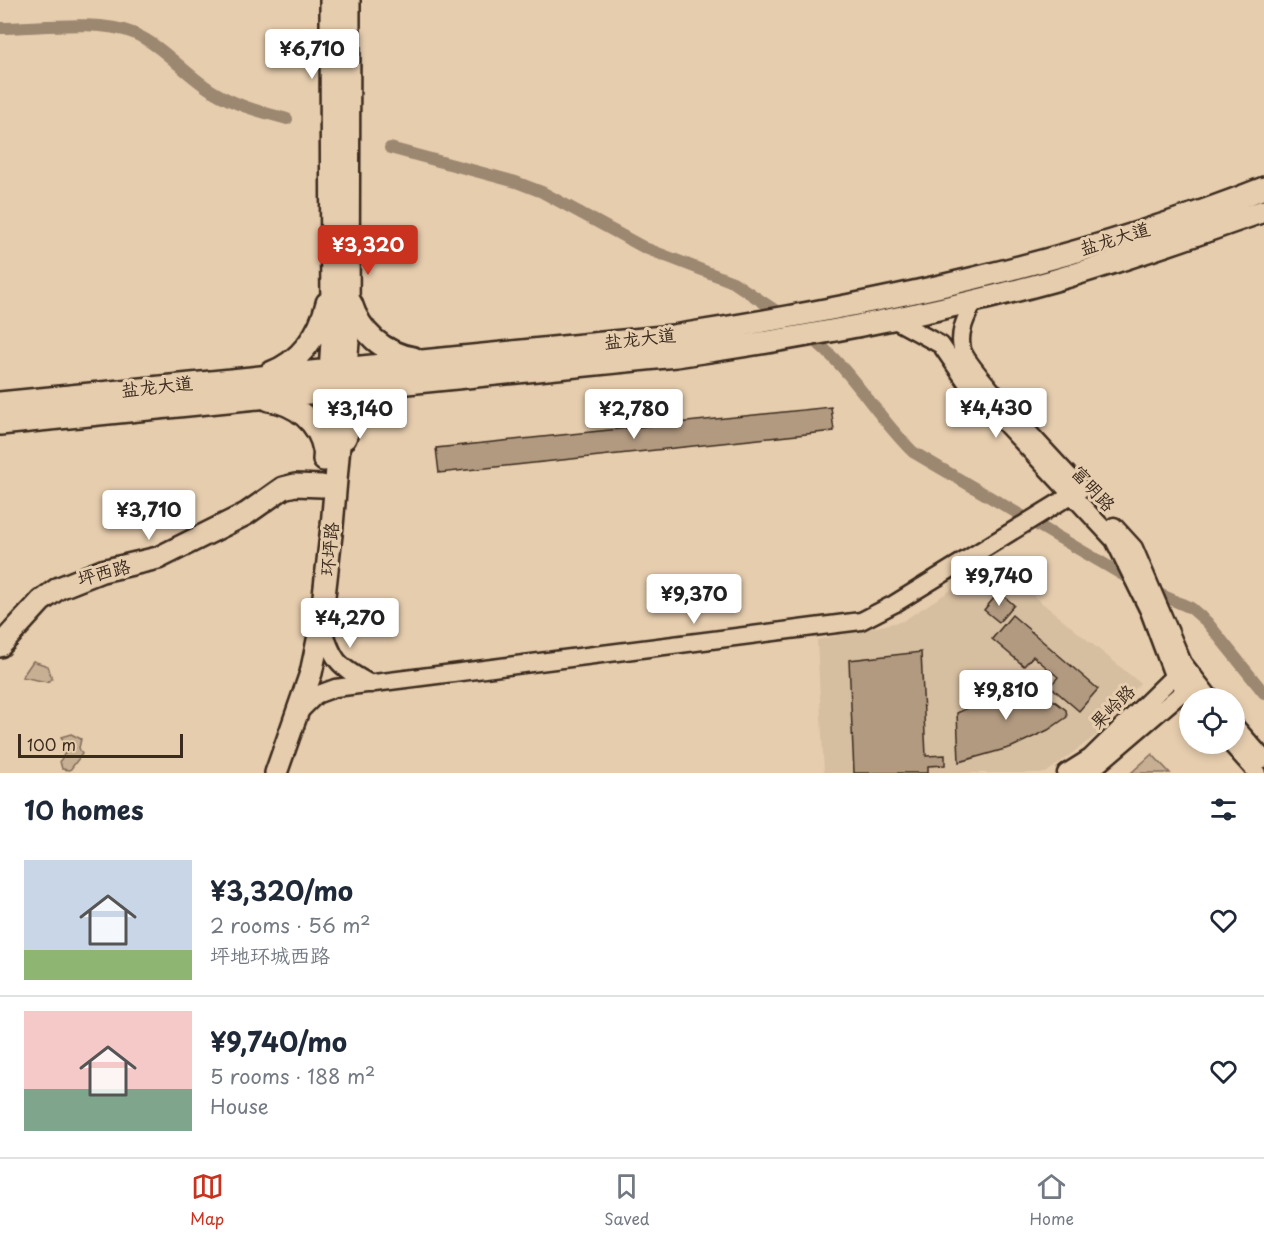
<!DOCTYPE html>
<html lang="en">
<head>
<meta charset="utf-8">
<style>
	:root { --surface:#fff; --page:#f6f6f7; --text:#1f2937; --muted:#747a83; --line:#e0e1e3; --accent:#c8321e }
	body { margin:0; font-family:"Playpen Sans","LXGW WenKai TC",sans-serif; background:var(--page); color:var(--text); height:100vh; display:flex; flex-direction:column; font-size:22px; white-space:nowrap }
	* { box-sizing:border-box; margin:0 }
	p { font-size:20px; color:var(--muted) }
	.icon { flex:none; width:33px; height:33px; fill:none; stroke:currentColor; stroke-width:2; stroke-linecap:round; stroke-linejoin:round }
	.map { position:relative; height:773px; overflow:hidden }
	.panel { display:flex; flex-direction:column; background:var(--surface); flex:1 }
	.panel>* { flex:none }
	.controls { position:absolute; left:1179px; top:688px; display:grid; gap:12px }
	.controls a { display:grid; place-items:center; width:66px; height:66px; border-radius:50%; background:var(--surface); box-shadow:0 3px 9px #0003; font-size:30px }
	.scale { position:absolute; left:18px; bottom:15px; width:165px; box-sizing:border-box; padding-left:6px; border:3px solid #3b2a1e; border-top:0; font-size:16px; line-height:21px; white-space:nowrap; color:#3b2a1e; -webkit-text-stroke:4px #e6cdae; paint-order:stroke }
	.price { position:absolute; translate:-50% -51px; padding:0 14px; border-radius:6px; background:#fff; color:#222; font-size:20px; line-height:39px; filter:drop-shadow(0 2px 3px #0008) }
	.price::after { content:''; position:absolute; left:50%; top:36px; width:18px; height:14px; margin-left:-9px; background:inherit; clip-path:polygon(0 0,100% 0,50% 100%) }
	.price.on { background:var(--accent); color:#fff }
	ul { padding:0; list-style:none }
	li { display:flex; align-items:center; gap:18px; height:150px; padding:0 24px }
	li+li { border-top:2px solid var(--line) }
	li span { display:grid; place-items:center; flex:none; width:168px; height:120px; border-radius:0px; color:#555 }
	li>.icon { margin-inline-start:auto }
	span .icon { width:72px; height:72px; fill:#fffc; stroke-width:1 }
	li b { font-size:26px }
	h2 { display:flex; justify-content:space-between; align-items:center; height:72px; padding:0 24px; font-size:26px }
	.dock { display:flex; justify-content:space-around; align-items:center; height:84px; border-top:2px solid var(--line); background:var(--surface); font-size:16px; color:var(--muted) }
	.dock a { display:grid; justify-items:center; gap:3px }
	.dock .on { color:var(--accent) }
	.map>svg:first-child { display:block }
	.built { fill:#d6bea0 }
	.green { fill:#c7af94; stroke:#816c59; stroke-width:1.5 }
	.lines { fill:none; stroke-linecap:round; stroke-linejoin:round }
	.canal { stroke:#9c8770; stroke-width:12 }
	.building { fill:#b29a81; stroke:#3b2a1e; stroke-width:1.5 }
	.minor-casing { stroke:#3b2a1e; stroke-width:21 }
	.major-casing { stroke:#3b2a1e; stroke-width:26 }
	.minor { stroke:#e6cdae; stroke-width:16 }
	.major { stroke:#e6cdae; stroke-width:21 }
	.labels { text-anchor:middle; stroke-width:6; stroke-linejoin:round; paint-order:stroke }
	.street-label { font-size:18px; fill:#3b2a1e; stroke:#e6cdae }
</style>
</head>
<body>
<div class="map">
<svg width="1264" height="773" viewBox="0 0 1264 773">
	<rect width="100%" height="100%" fill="#e6cdae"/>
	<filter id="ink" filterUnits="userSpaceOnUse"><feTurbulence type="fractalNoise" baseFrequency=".0167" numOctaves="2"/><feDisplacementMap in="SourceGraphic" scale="12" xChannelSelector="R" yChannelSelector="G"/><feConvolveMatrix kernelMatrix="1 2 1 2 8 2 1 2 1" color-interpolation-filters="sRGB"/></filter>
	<g filter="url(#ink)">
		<!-- built -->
		<path class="built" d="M993,563L1140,683L1099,733L1046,773H824L817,640L903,621Z"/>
		<!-- green -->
		<path class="green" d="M33,661L48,666L52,679L47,682L22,677Z
			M71,734L81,739L79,748L82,754L70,770L62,769L60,761L68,748L61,737Z
			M1152,754L1170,773H1131Z"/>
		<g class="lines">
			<!-- canal -->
			<path class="canal" d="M0,28C38,28 98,19 133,33C164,46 185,75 214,92C237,106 262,112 287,119
				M390,148L516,182L542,192L645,248L733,282L785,317
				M808,335C853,370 874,414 913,452L1135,582
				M1150,590L1191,608L1207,622L1264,693"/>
		</g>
		<!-- building -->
		<path class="building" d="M831,407L834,431L439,473L436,448Z
			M999,592L1014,605L999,622L984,610Z
			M1012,615L1098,689L1079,711L1050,686L1058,677L1033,656L1024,666L992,639Z
			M921,652L926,756L945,755V765L928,766V773H854L849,660Z
			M1027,680L1066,710L1067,717L1048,730L1012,747L959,762L957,713Z"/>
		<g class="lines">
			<!-- minor casing -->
			<g class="minor-casing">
				<path id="minor" d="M974,301C967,316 958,331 962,349C967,369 1061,467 1081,489
					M893,319L941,345L967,383L1114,540L1149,611L1171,670L1192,699
					M1114,526L1134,548L1183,663L1211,699
					M322,623C333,661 336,665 371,684
					M299,712L316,695L335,688L861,621L894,604L1081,489
					M1234,725L1264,759
					M1231,744L1257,773
					M1066,773L1090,758L1182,668
					M1088,773L1192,684"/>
			</g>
			<!-- major casing -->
			<g class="major-casing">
				<path id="major" d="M351,303C360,332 383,353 414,358
					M270,373C300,362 320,334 327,303
					M269,400C296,404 319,422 324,450
					M0,403L673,336C875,305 1074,263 1264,188
					M0,424L676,356C803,338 929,315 1052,281C1124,261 1194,235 1264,211
					M345,438C353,415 369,397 392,388
					M324,460L332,341L331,0
					M0,646L41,601L59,588L102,571L158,558L246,514L283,488L295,485L322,486
					M276,773L311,673L320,631L332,526L348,342L349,0"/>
			</g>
			<!-- minor -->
			<use href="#minor" class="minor"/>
			<!-- major -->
			<use href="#major" class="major"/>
		</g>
	</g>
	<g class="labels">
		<!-- street labels -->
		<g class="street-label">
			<text transform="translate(1115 239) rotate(-17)" y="6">盐龙大道</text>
			<text transform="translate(640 339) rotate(-6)" y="6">盐龙大道</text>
			<text transform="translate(157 387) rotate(-6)" y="6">盐龙大道</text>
			<text transform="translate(1093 489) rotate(47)" y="6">富明路</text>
			<text transform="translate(330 549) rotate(-85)" y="6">环坪路</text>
			<text transform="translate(104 573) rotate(-15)" y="6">坪西路</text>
			<text transform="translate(1113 707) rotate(-45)" y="6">果岭路</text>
		</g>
	</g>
</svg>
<div class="controls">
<a><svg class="icon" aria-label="locate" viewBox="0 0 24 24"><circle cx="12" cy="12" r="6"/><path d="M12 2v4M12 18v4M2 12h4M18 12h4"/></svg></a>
</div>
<div class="scale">100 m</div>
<b class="price" style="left:312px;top:80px">¥6,710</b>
<b class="price on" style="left:368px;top:276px">¥3,320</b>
<b class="price" style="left:996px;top:439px">¥4,430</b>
<b class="price" style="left:360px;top:440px">¥3,140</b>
<b class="price" style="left:634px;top:440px">¥2,780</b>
<b class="price" style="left:149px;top:541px">¥3,710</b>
<b class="price" style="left:999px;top:607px">¥9,740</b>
<b class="price" style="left:694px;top:625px">¥9,370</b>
<b class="price" style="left:350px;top:649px">¥4,270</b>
<b class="price" style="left:1006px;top:721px">¥9,810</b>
</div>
<section class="panel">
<h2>10 homes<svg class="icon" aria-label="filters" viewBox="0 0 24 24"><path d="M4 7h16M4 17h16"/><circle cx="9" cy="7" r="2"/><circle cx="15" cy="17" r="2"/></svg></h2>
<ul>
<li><span style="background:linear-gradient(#c9d6e8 75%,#8fb573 0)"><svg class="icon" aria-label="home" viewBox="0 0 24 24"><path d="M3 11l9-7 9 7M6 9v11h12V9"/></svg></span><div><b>¥3,320/mo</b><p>2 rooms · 56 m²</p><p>坪地环城西路</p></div><svg class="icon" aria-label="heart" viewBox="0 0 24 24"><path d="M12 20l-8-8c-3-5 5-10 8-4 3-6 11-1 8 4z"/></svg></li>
<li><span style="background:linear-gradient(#f6c9c9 65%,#7fa58c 0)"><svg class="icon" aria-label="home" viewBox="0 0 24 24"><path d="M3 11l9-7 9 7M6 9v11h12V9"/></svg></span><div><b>¥9,740/mo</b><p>5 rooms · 188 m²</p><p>House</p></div><svg class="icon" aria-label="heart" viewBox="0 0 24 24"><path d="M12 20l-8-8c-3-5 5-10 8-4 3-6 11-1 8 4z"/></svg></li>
</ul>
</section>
<nav class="dock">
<a class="on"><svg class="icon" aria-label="map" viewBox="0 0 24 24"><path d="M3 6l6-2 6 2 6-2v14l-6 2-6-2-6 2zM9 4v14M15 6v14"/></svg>Map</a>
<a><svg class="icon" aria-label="saved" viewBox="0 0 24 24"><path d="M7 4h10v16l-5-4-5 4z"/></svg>Saved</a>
<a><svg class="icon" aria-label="home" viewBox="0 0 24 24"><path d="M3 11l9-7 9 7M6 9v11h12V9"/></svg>Home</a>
</nav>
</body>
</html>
